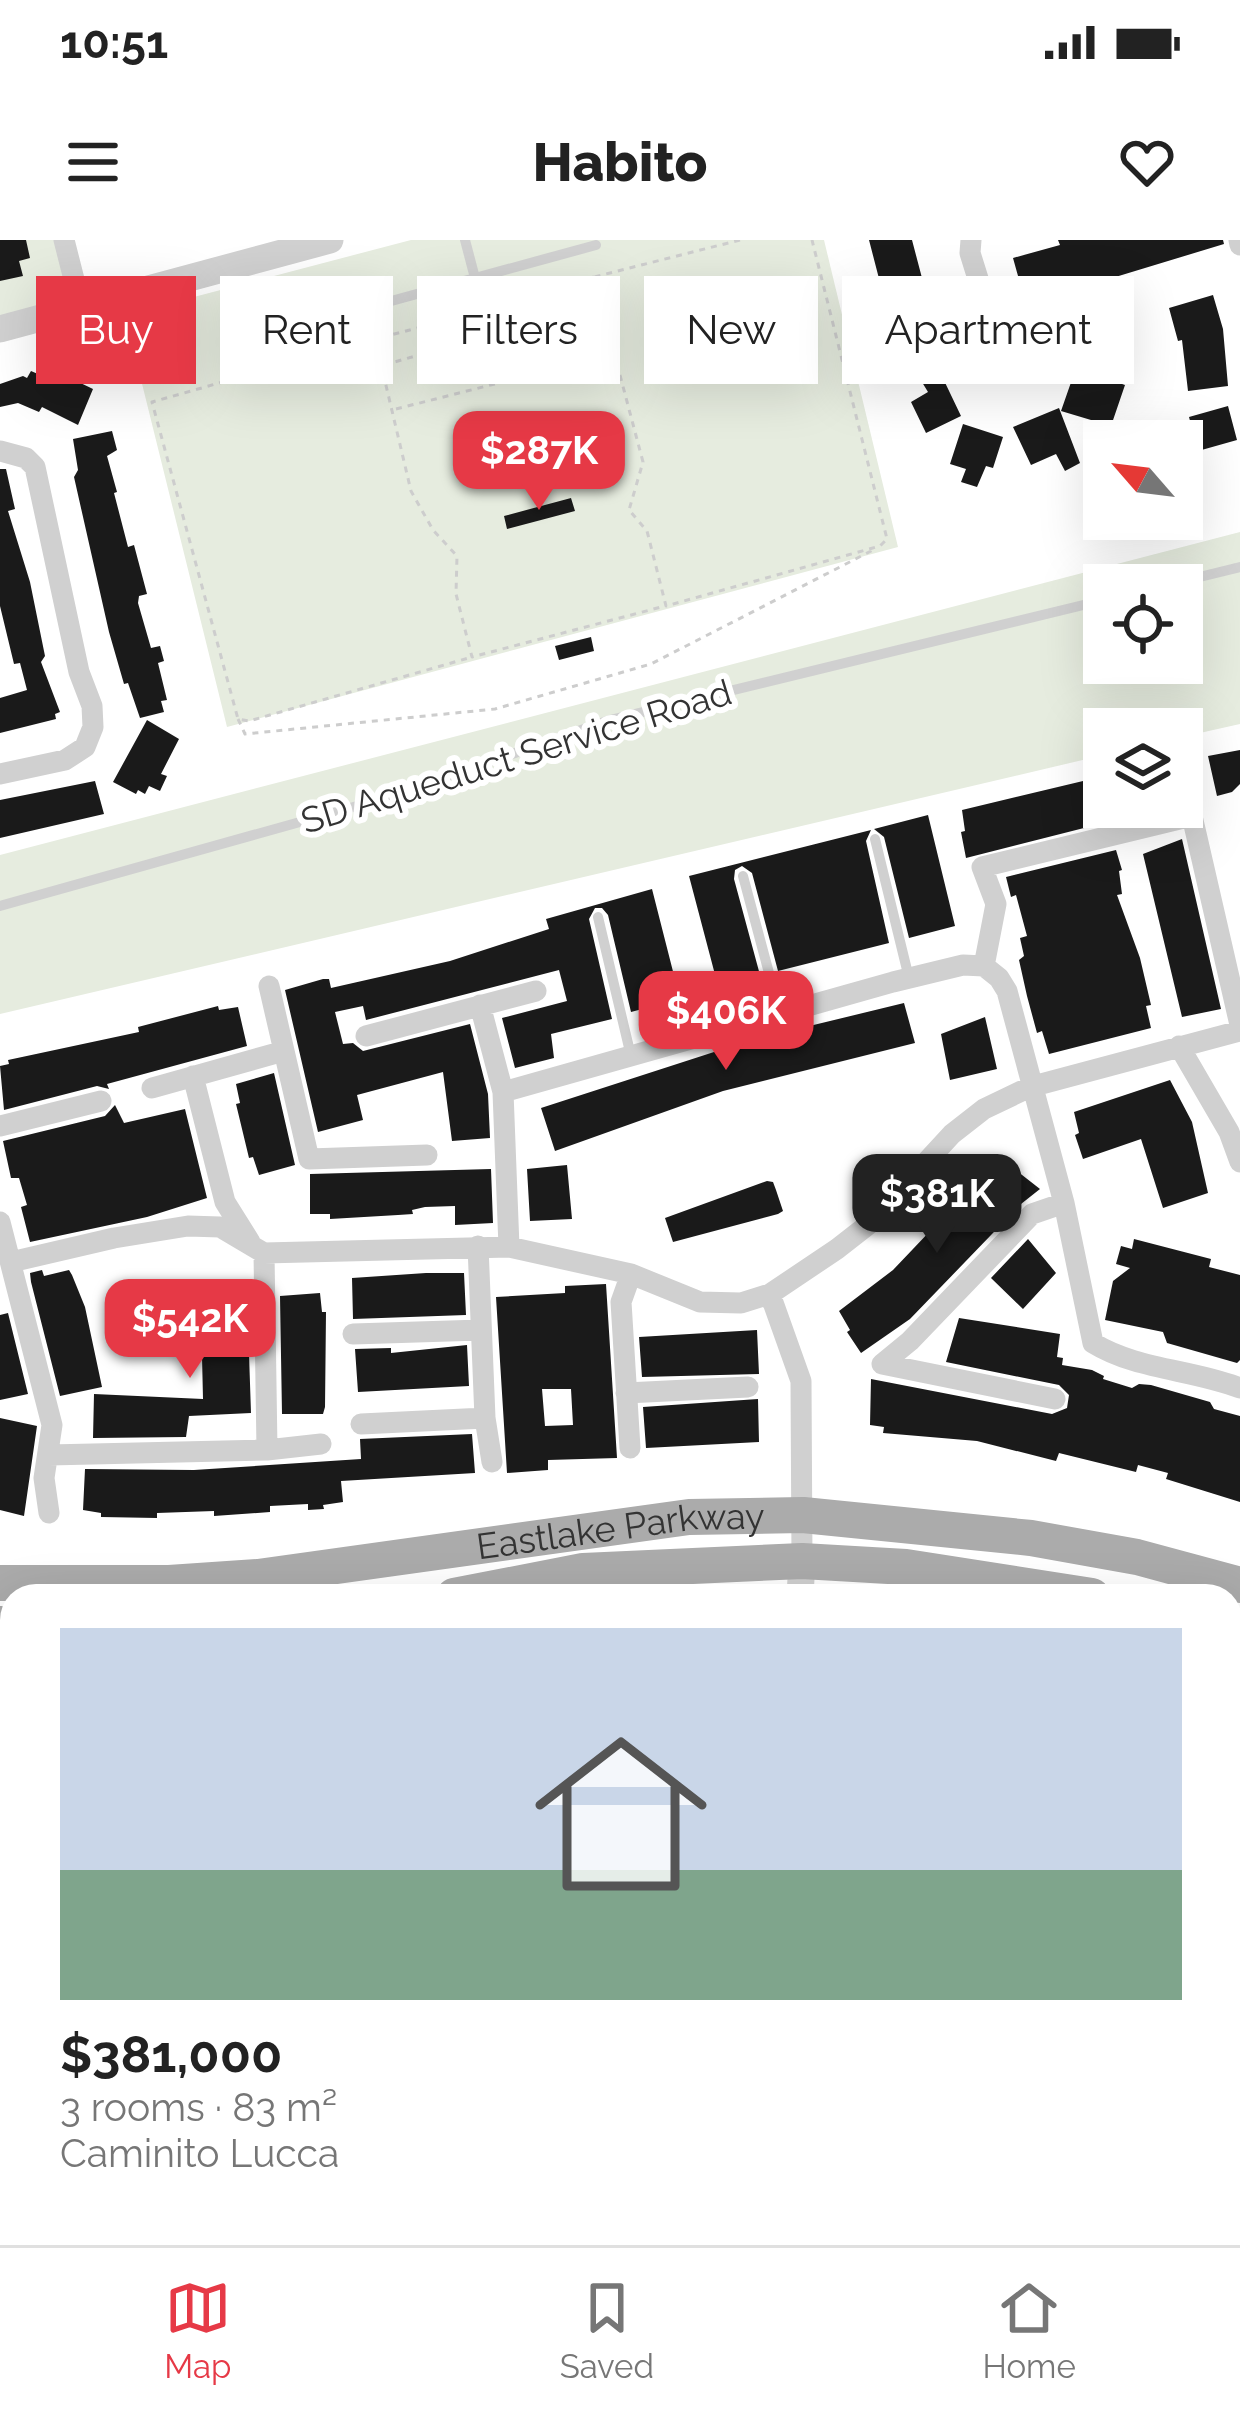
<!DOCTYPE html>
<html lang="en">
<head>
<meta charset="utf-8">
<style>
	:root { --surface:#fff; --page:#f6f6f6; --text:#222; --muted:#767676; --line:#e0e0e0; --accent:#e63946 }
	body { margin:0; font-family:Raleway,sans-serif; background:var(--page); color:var(--text); height:100vh; display:flex; flex-direction:column; font-size:45px; white-space:nowrap }
	* { box-sizing:border-box; margin:0 }
	p { font-size:39px; color:var(--muted) }
	.icon { flex:none; width:66px; height:66px; fill:none; stroke:currentColor; stroke-width:2; stroke-linecap:round; stroke-linejoin:round }
	.map { position:relative; flex:1; overflow:hidden }
	.side { position:absolute; left:0px; top:1344px; width:1242px; height:663px; display:flex; flex-direction:column; background:var(--surface); border-radius:36px 36px 0 0; box-shadow:0 12px 48px #0002 }
	.side>* { flex:none }
	.guide { position:absolute; left:36px; top:36px; width:1170px; height:108px; display:flex; gap:24px }
	.needle { width:78px; rotate:298deg }
	.fabs { position:absolute; left:1083px; top:180px; display:grid; gap:24px }
	.fabs a { display:grid; place-items:center; width:120px; height:120px; border-radius:0px; background:var(--surface); box-shadow:0 12px 48px #0002; font-size:60px }
	.price { position:absolute; translate:-50% -102px; padding:0 27px; border-radius:24px; background:var(--accent); color:#fff; font-size:39px; line-height:78px; filter:drop-shadow(0 3px 6px #0008) }
	.price::after { content:''; position:absolute; left:50%; top:72px; width:36px; height:27px; margin-left:-18px; background:inherit; clip-path:polygon(0 0,100% 0,50% 100%) }
	.price.on { background:#222; color:#fff }
	ul { padding:0; list-style:none }
	li { display:grid; align-content:center; gap:24px; height:636px; padding:0 60px }
	li+li { border-top:3px solid var(--line) }
	li span { display:grid; place-items:center; height:372px; border-radius:0px; color:#555 }
	li>.icon { margin-inline-start:auto }
	span .icon { width:216px; height:216px; fill:#fffc; stroke-width:1 }
	li b { font-size:51px }
	.pill { padding:0 42px; border-radius:0px; background:var(--surface); box-shadow:0 12px 48px #0002; font-size:42px; line-height:108px }
	.pill.on { background:var(--accent); color:#fff }
	.status { display:flex; justify-content:space-between; align-items:center; height:84px; padding:0 60px; background:var(--surface); direction:ltr }
	.status svg { height:33px; fill:currentColor }
	header { display:flex; justify-content:space-between; align-items:center; height:156px; padding:0 60px; background:var(--surface); font-size:54px; font-weight:800 }
	.dock { display:flex; justify-content:space-around; align-items:center; height:168px; border-top:3px solid var(--line); background:var(--surface); font-size:33px; color:var(--muted) }
	.dock a { display:grid; justify-items:center; gap:6px }
	.dock .on { color:var(--accent) }
	.map>svg:first-child { display:block }
	.green { fill:#e6ecdf; fill-rule:evenodd }
	.lines { fill:none; stroke-linecap:round; stroke-linejoin:round }
	.stream { stroke:#cfe2ee; stroke-width:6 }
	.building { fill:#1a1a1a; fill-rule:evenodd }
	.path { stroke:#cdcdcd; stroke-width:3; stroke-dasharray:6 6; stroke-linecap:butt }
	.service { stroke:#d0d0d0; stroke-width:10 }
	.minor { stroke:#d0d0d0; stroke-width:21 }
	.tertiary { stroke:#d0d0d0; stroke-width:27 }
	.primary { stroke:#ababab; stroke-width:36 }
	.labels { text-anchor:middle; stroke-width:12; stroke-linejoin:round; paint-order:stroke }
	.street-label { font-size:36px; fill:#333; stroke:#fff }
</style>
</head>
<body>
<div class="status"><b>10:51</b><svg viewBox="0 0 49 12"><path d="M0 12V9h3v3zM5 12V6h3v6zM10 12V3h3v9zM15 12V0h3v12zM26 1h20v11H26zM47 4h2v5h-2z"/></svg></div>
<header><svg class="icon" aria-label="menu" viewBox="0 0 24 24"><path d="M4 6h16M4 12h16M4 18h16"/></svg>Habito<svg class="icon" aria-label="heart" viewBox="0 0 24 24"><path d="M12 20l-8-8c-3-5 5-10 8-4 3-6 11-1 8 4z"/></svg></header>
<div class="map">
<svg width="1240" height="2005" viewBox="0 0 1240 2005">
	<rect width="100%" height="100%" fill="#fff"/>
	<!-- green -->
	<path class="green" d="M0,0H71L85,60L0,83Z
		M411,0H824L898,307L227,487L125,75Z
		M1240,292V484L1182,497V489H1104V515L0,774V615ZM1104,345H1182V423H1104Z"/>
	<g class="lines">
		<!-- stream -->
		<path class="stream" d="M1230,1836L1240,1828"/>
	</g>
	<!-- building -->
	<path class="building" d="M0,0H26L30,18L19,21L23,36L0,41Z
		M869,0H912L922,38L928,37L950,127L939,130L961,176L926,193L911,162L928,152L914,129L900,81H890Z
		M1058,0H1223L1224,4L1066,52L1075,83L1093,77L1104,111L1067,122L1046,56L1025,61L1013,18L1060,5Z
		M1213,55L1223,89L1228,146L1188,151L1182,100L1178,101L1169,68Z
		M582,82L591,114L564,121L555,89Z
		M1076,128L1125,145L1111,186L1061,171Z
		M31,131L61,144L66,136L93,149L78,185L42,167L39,172L18,163L0,167V144L23,136L27,138Z
		M1228,166L1237,200L1198,211L1189,177Z
		M1059,168L1080,223L1065,231L1056,214L1031,225L1013,187Z
		M963,184L1003,197L993,228L986,226L977,247L961,242L966,229L950,224Z
		M112,191L117,210L107,216L117,252L114,253L128,307L134,305L147,354L139,356L138,363L151,408L160,406L164,421L158,423L167,460L161,461L164,472L140,478L128,443L124,444L109,392L74,237L78,230L73,199Z
		M0,229H6L15,269L8,271L30,342L45,416L41,422L60,472L55,474L56,479L0,493V458L27,450L20,423L14,424L0,366Z
		M571,258L575,271L507,289L504,276Z
		M591,397L594,411L559,420L555,406Z
		M147,480L179,499L161,534L167,536L160,551L149,546L145,554L138,550L136,554L113,542Z
		M1240,510V544L1232,552L1217,556L1208,516Z
		M1104,536V567H1146L1147,572L966,618L961,592L965,591L962,570Z
		M95,541L104,574L0,598V560Z
		M928,575L955,686L909,698L884,597L874,589Z
		M871,590L866,601L889,703L778,731L752,633L742,626L735,630L734,639L760,735L718,746L689,636Z
		M1182,599L1221,769L1182,777L1143,614Z
		M1116,610L1122,630L1119,631L1122,654L1117,655L1140,718L1151,765L1146,766L1151,788L1049,814L1042,791L1037,793L1027,756L1019,720L1024,716L1020,698L1027,696L1016,655L1011,657L1006,637Z
		M652,649L680,759L631,772L608,675L602,668H595L589,679L612,779L551,794L554,818L515,828L502,778L567,761L559,730L366,780L363,766L335,772L343,804L353,803L363,811L470,784L488,854L490,898L452,901L443,832L357,855L363,880L318,892L285,750L323,739H329L331,748L450,721L549,689L546,679Z
		M904,763L915,803L723,851L555,911L541,868L748,801Z
		M218,766L219,770L238,767L247,806L107,844L109,849L97,846L4,870L0,826L9,824L8,820L139,792L138,787Z
		M985,777L997,829L950,840L941,794Z
		M274,833L295,925L259,935L253,917L249,918L236,864L240,863L236,844Z
		M1170,840L1192,882L1208,953L1163,968L1141,899L1083,919L1075,895L1079,893L1074,872Z
		M115,865L124,883L185,869L207,958L147,977L30,1002L21,967L27,965L19,938H11L3,901L105,876Z
		M1003,920L1040,949L1021,964L910,1079L861,1113L847,1092L850,1090L839,1071L893,1030L971,948Z
		M567,925L572,979L530,981L527,929Z
		M491,929L493,983L455,985V966L425,967L412,970L413,974L398,975L330,979V974H310V934Z
		M767,941L773,942L776,950L783,971L778,974L673,1002L665,978Z
		M1028,999L1056,1033L1023,1069L991,1038Z
		M1134,999L1211,1019L1209,1027L1240,1035V1120L1237,1123L1167,1103L1163,1092L1105,1080L1113,1041L1130,1028L1116,1024L1121,1006L1132,1009Z
		M42,1030L44,1036L69,1030L72,1035L85,1067L102,1147L60,1156L31,1042L30,1033Z
		M426,1033H464L466,1075L353,1079L352,1038Z
		M606,1044L617,1218L548,1220V1230L507,1233L496,1057L565,1053V1046ZM542,1149H571L573,1185L545,1186Z
		M320,1053L322,1072H326L325,1167L323,1174H282L280,1056Z
		M206,1054L247,1055L251,1173L189,1176L186,1197L93,1198L94,1154L203,1159L201,1074H205Z
		M8,1073L28,1154L0,1160V1075Z
		M959,1078L1060,1094L1057,1117L1063,1118L1062,1125L1092,1130L1104,1136L1103,1139L1132,1148L1139,1144L1151,1145L1210,1162L1214,1169L1240,1176V1262L1166,1239L1168,1233L1138,1225L1136,1232L1059,1213L1056,1221L977,1201L883,1193L884,1187L870,1185L871,1139L1052,1174L1067,1168L1069,1155L1059,1145L946,1122Z
		M757,1090L759,1134L642,1137L639,1097Z
		M467,1105L469,1146L358,1152L355,1109L391,1108V1113Z
		M758,1159L759,1202L646,1208L643,1167Z
		M0,1178L37,1186L24,1276L0,1270Z
		M472,1194L475,1233L341,1241L343,1262L323,1265L324,1269L308,1270V1264L270,1266V1272L214,1276V1271L157,1273V1278L101,1277V1273L83,1270L85,1229L194,1230L361,1219L360,1199Z"/>
	<g class="lines">
		<!-- path -->
		<path class="path" d="M740,0L594,37L643,222L629,270L647,291L666,366L880,306L887,299L812,0
			M594,37L512,61L496,60L452,79L375,99L411,251L433,290L457,316L456,354L472,417L665,366
			M375,99L152,162L238,479L249,481L472,417
			M384,125L447,107L472,89L487,83L509,81L541,86L602,70
			M396,169L613,114
			M238,479L245,494L495,469L651,424L873,310
			M1230,1503L1240,1477
			M1230,1599L1240,1598
			M983,2005L995,1996"/>
		<!-- service -->
		<path class="service" d="M465,0L475,38
			M373,66L596,5
			M1167,345L1240,327
			M875,599L909,738
			M743,636L780,774
			M0,666L382,559L610,480L1104,360
			M598,677L631,816"/>
		<!-- minor -->
		<path class="minor" d="M64,0L81,67
			M971,0L970,13L1005,125
			M1239,0L1240,5
			M0,211L26,218L35,227L79,432L92,466L93,487L85,507L65,520L0,534
			M984,726L999,738L1007,751L1064,963L1093,1103C1137,1130 1191,1129 1240,1148
			M984,726L996,664L982,627L1192,576L1240,785
			M269,746L309,919L427,915
			M480,765L503,852L509,1007
			M366,796L536,751
			M1179,806L1229,892L1240,922
			M193,836L225,962L250,1002
			M152,848L284,811
			M503,852L893,742L963,725L984,726
			M0,886L101,861
			M0,982L52,1185L44,1238L49,1273
			M478,1006L485,1178L492,1222
			M264,1013L267,1210
			M11,1022L114,998L188,986L220,987L264,1013L509,1007L631,1034L700,1062L741,1063L770,1054L837,1009L869,984L952,894L984,869L1030,847L1240,791
			M770,1054L801,1141L802,1321
			M353,1094L481,1090
			M626,1153L748,1147
			M1055,1159L882,1124L910,1101L1032,974L1064,963
			M361,1184L485,1178
			M630,1208L621,1062L631,1034
			M49,1215L267,1210L321,1204"/>
		<!-- tertiary -->
		<path class="tertiary" d="M0,89L330,0
			M800,1356L802,1321"/>
		<!-- primary -->
		<g class="primary">
			<path id="s1" d="M0,1343H169L258,1337L689,1277L803,1275L1031,1298L1137,1317L1240,1345"/>
			<path d="M454,1356L583,1331L802,1321L906,1327L1092,1356"/>
			<path d="M0,1384L12,1385"/>
			<path d="M1230,1394L1240,1397"/>
			<path d="M1230,1899L1240,1892"/>
			<path d="M1230,1969L1240,1962"/>
			<path d="M1056,2005L1074,1995"/>
			<path d="M1173,2005L1189,1995"/>
		</g>
	</g>
	<g class="labels">
		<!-- street labels -->
		<g class="street-label">
			<text transform="translate(516 516) rotate(-17)" y="13">SD Aqueduct Service Road</text>
			<text dy="13" stroke="none"><textPath href="#s1" startOffset="624">Eastlake Parkway</textPath></text>
		</g>
	</g>
</svg>
<div class="fabs">
<a><svg class="needle" viewBox="-14 -14 28 28"><path d="M0-13l5 13h-10z" fill="#e53935"/><path d="M0 13l5-13h-10z" fill="#767676"/></svg></a>
<a><svg class="icon" aria-label="locate" viewBox="0 0 24 24"><circle cx="12" cy="12" r="6"/><path d="M12 2v4M12 18v4M2 12h4M18 12h4"/></svg></a>
<a><svg class="icon" aria-label="layers" viewBox="0 0 24 24"><path d="M12 4l9 5-9 5-9-5zM3 14l9 5 9-5"/></svg></a>
</div>
<b class="price" style="left:539px;top:273px">$287K</b>
<b class="price" style="left:726px;top:833px">$406K</b>
<b class="price on" style="left:937px;top:1016px">$381K</b>
<b class="price" style="left:190px;top:1141px">$542K</b>
<div class="guide">
<a class="pill on">Buy</a>
<a class="pill">Rent</a>
<a class="pill">Filters</a>
<a class="pill">New</a>
<a class="pill">Apartment</a>
</div>
<section class="side">
<ul>
<li><span style="background:linear-gradient(#c9d6e8 65%,#7fa58c 0)"><svg class="icon" aria-label="home" viewBox="0 0 24 24"><path d="M3 11l9-7 9 7M6 9v11h12V9"/></svg></span><div><b>$381,000</b><p>3 rooms · 83 m²</p><p>Caminito Lucca</p></div></li>
</ul>
</section>
</div>
<nav class="dock">
<a class="on"><svg class="icon" aria-label="map" viewBox="0 0 24 24"><path d="M3 6l6-2 6 2 6-2v14l-6 2-6-2-6 2zM9 4v14M15 6v14"/></svg>Map</a>
<a><svg class="icon" aria-label="saved" viewBox="0 0 24 24"><path d="M7 4h10v16l-5-4-5 4z"/></svg>Saved</a>
<a><svg class="icon" aria-label="home" viewBox="0 0 24 24"><path d="M3 11l9-7 9 7M6 9v11h12V9"/></svg>Home</a>
</nav>
</body>
</html>
